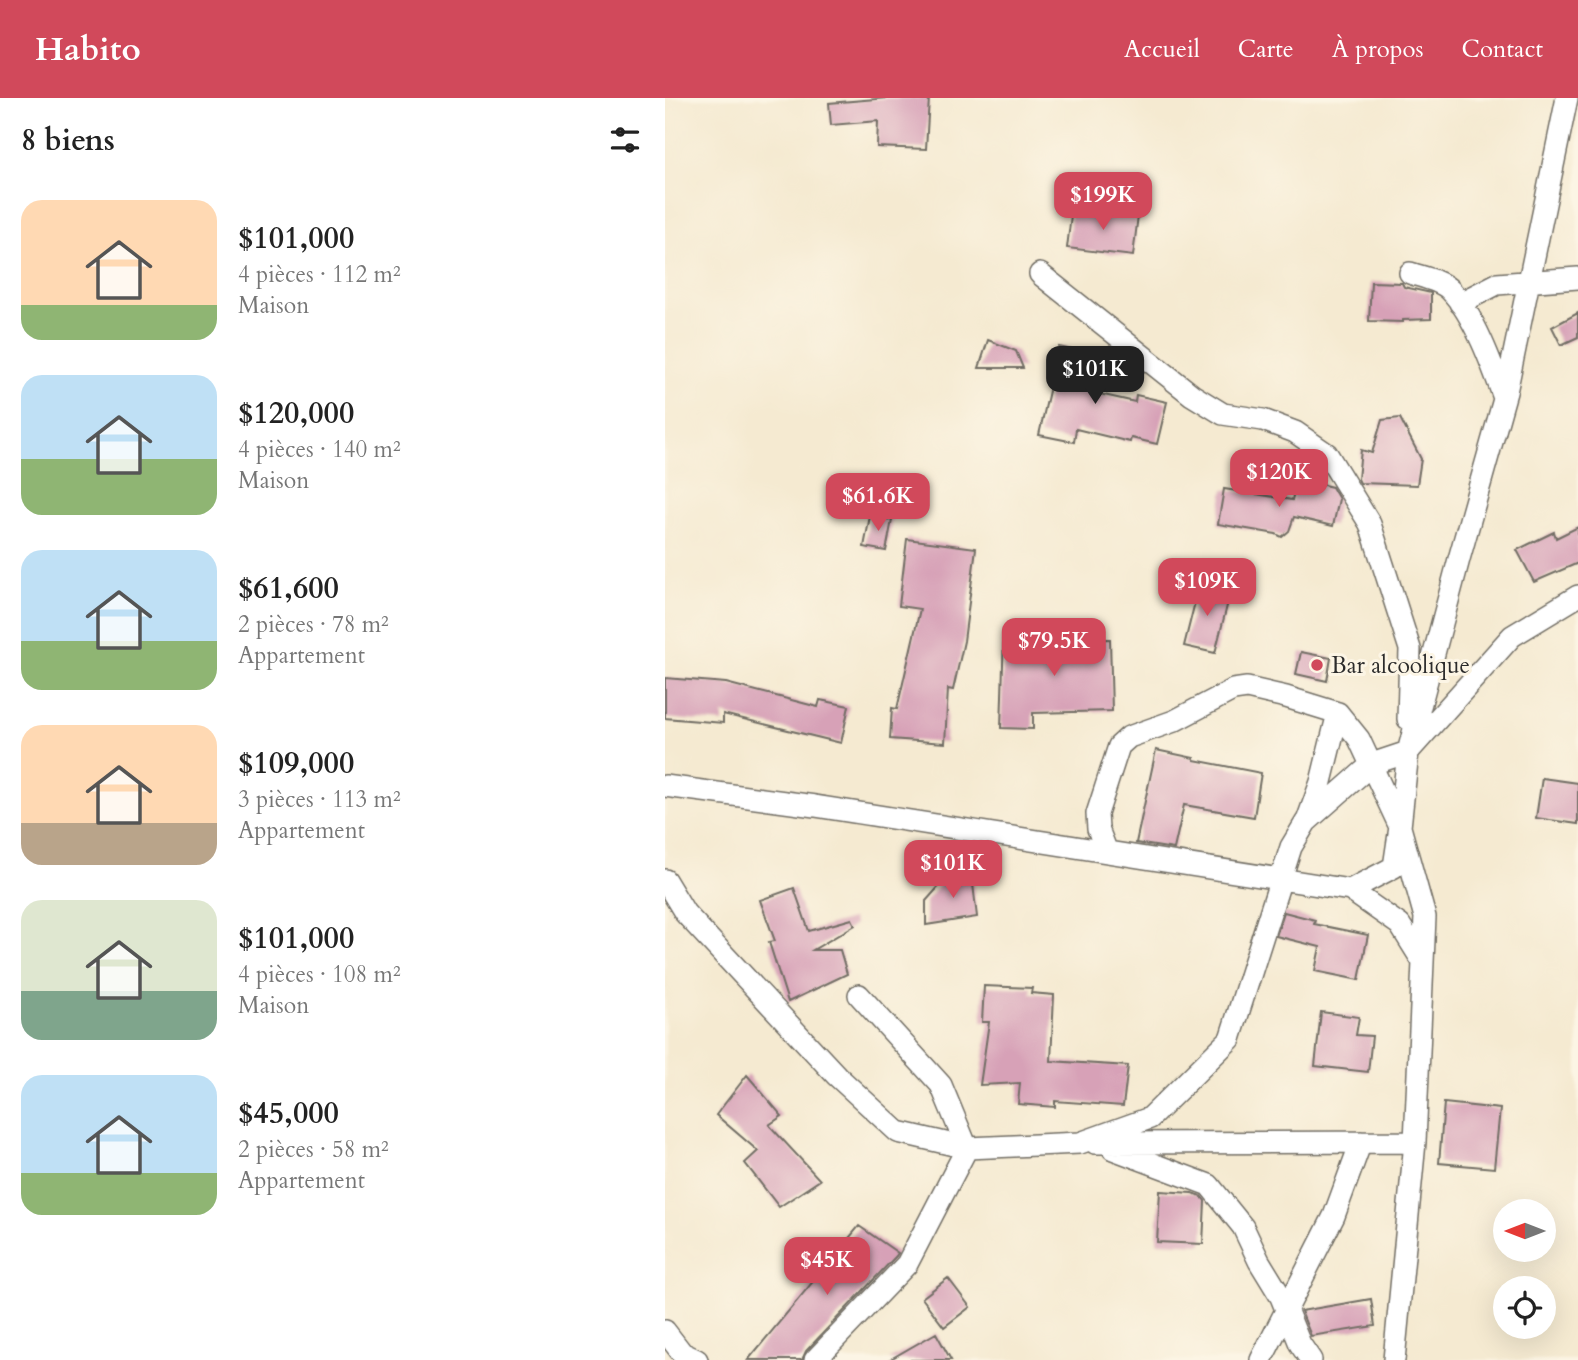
<!DOCTYPE html>
<html lang="fr">
<head>
<meta charset="utf-8">
<style>
	:root { --surface:#fff; --page:#f2f2f2; --text:#222; --muted:#767676; --accent:#d1495b }
	body { margin:0; font-family:Cardo,serif; background:var(--page); color:var(--text); height:100vh; display:flex; flex-direction:column; font-size:26px; white-space:nowrap }
	* { box-sizing:border-box; margin:0 }
	p { font-size:23px; color:var(--muted) }
	.icon { flex:none; width:38px; height:38px; fill:none; stroke:currentColor; stroke-width:2; stroke-linecap:round; stroke-linejoin:round }
	.map { position:relative; flex:1; overflow:hidden }
	.sheet { display:flex; flex-direction:column; background:var(--surface); width:665px }
	.sheet>* { flex:none }
	.needle { width:46px; rotate:270deg }
	.buttons { position:absolute; left:828px; top:1101px; display:grid; gap:14px }
	.buttons a { display:grid; place-items:center; width:63px; height:63px; border-radius:50%; background:var(--surface); box-shadow:0 7px 28px #0002; font-size:35px }
	.price { position:absolute; translate:-50% -60px; padding:0 16px; border-radius:14px; background:var(--accent); color:#fff; font-size:23px; line-height:46px; filter:drop-shadow(0 2px 4px #0008) }
	.price::after { content:''; position:absolute; left:50%; top:42px; width:21px; height:16px; margin-left:-10px; background:inherit; clip-path:polygon(0 0,100% 0,50% 100%) }
	.price.selected { background:#222; color:#fff }
	ul { padding:0; list-style:none }
	li { display:flex; align-items:center; gap:21px; height:175px; padding:0 21px }
	li span { display:grid; place-items:center; flex:none; width:196px; height:140px; border-radius:21px; color:#555 }
	li>.icon { margin-inline-start:auto }
	span .icon { width:84px; height:84px; fill:#fffc; stroke-width:1 }
	li b { font-size:30px }
	h2 { display:flex; justify-content:space-between; align-items:center; height:84px; padding:0 21px; font-size:30px }
	header { display:flex; align-items:center; gap:42px; box-sizing:border-box; height:98px; padding:0 35px; background:var(--accent); color:#fff }
	header strong { font-size:33px }
	nav { display:flex; gap:38px; margin-inline-start:auto; font-size:24px }
	main { display:flex; flex:1; min-height:0 }
	.map>svg:first-child { display:block }
	.building { fill:#d7a1b7 }
	.lines { fill:none; stroke-linecap:round; stroke-linejoin:round }
	.street-casing { stroke:#726e65; stroke-width:24 }
	.street { stroke:#fff; stroke-width:21 }
	.poi-dot { fill:#d1495b; stroke:#fcf5e5; stroke-width:2.5 }
	.labels { text-anchor:middle; stroke-width:6; stroke-linejoin:round; paint-order:stroke }
	.poi-label { font-size:23px; fill:#2b2b2b; stroke:#fcf5e5; text-anchor:start }
</style>
</head>
<body>
<header>
<strong>Habito</strong>
<nav><a>Accueil</a><a>Carte</a><a>À propos</a><a>Contact</a></nav>
</header>
<main>
<section class="sheet">
<h2>8 biens<svg class="icon" aria-label="filters" viewBox="0 0 24 24"><path d="M4 7h16M4 17h16"/><circle cx="9" cy="7" r="2"/><circle cx="15" cy="17" r="2"/></svg></h2>
<ul>
<li><span style="background:linear-gradient(#ffd9b3 75%,#8fb573 0)"><svg class="icon" aria-label="home" viewBox="0 0 24 24"><path d="M3 11l9-7 9 7M6 9v11h12V9"/></svg></span><div><b>$101,000</b><p>4 pièces · 112 m²</p><p>Maison</p></div></li>
<li><span style="background:linear-gradient(#bfe0f5 60%,#8fb573 0)"><svg class="icon" aria-label="home" viewBox="0 0 24 24"><path d="M3 11l9-7 9 7M6 9v11h12V9"/></svg></span><div><b>$120,000</b><p>4 pièces · 140 m²</p><p>Maison</p></div></li>
<li><span style="background:linear-gradient(#bfe0f5 65%,#8fb573 0)"><svg class="icon" aria-label="home" viewBox="0 0 24 24"><path d="M3 11l9-7 9 7M6 9v11h12V9"/></svg></span><div><b>$61,600</b><p>2 pièces · 78 m²</p><p>Appartement</p></div></li>
<li><span style="background:linear-gradient(#ffd9b3 70%,#b9a48a 0)"><svg class="icon" aria-label="home" viewBox="0 0 24 24"><path d="M3 11l9-7 9 7M6 9v11h12V9"/></svg></span><div><b>$109,000</b><p>3 pièces · 113 m²</p><p>Appartement</p></div></li>
<li><span style="background:linear-gradient(#dfe7d0 65%,#7fa58c 0)"><svg class="icon" aria-label="home" viewBox="0 0 24 24"><path d="M3 11l9-7 9 7M6 9v11h12V9"/></svg></span><div><b>$101,000</b><p>4 pièces · 108 m²</p><p>Maison</p></div></li>
<li><span style="background:linear-gradient(#bfe0f5 70%,#8fb573 0)"><svg class="icon" aria-label="home" viewBox="0 0 24 24"><path d="M3 11l9-7 9 7M6 9v11h12V9"/></svg></span><div><b>$45,000</b><p>2 pièces · 58 m²</p><p>Appartement</p></div></li>
</ul>
</section>
<div class="map">
<svg width="913" height="1262" viewBox="0 0 913 1262">
	<rect width="100%" height="100%" fill="#fcf5e5"/>
	<filter id="ink" filterUnits="userSpaceOnUse"><feTurbulence type="fractalNoise" baseFrequency=".0143" numOctaves="2"/><feDisplacementMap in="SourceGraphic" scale="14" xChannelSelector="R" yChannelSelector="G"/><feConvolveMatrix kernelMatrix="1 2 1 2 8 2 1 2 1" color-interpolation-filters="sRGB"/></filter>
	<filter id="wash" filterUnits="userSpaceOnUse"><feTurbulence type="fractalNoise" baseFrequency=".00686" numOctaves="4" result="noise"/><feDisplacementMap in="SourceGraphic" scale="28" xChannelSelector="R" yChannelSelector="G"/><feGaussianBlur stdDeviation="1.57" result="paint"/><feColorMatrix in="noise" values="0 0 0 0 0 0 0 0 0 0 0 0 0 0 0 0 0 1.4 0 .05"/><feComposite in="paint" operator="in"/></filter>
	<g filter="url(#wash)">
		<rect width="100%" height="100%" fill="#f5ead1"/>
		<g id="blocks">
			<!-- building -->
			<path class="building" d="M223,0H264L261,51L212,49L213,23L166,27L164,5Z
				M407,109L473,117L468,158L402,150Z
				M706,184L737,185L739,189L766,195V221L738,222V224L704,223Z
				M913,215V239L896,247L887,229Z
				M323,242L351,253L358,270H314Z
				M394,249L430,257L421,293L470,304L471,297L502,304L492,346L466,340L465,344L411,331L409,344L374,337Z
				M735,320L756,361L752,387L695,385L693,381L696,352L707,355L717,322Z
				M632,381L667,389L674,401L668,428L629,419L624,433L617,439L611,436L553,426L559,391L627,402Z
				M205,418L227,422L221,453L199,449Z
				M913,429V465L869,484L852,452L889,434L891,440Z
				M242,441L311,450L299,543L288,592L283,591L280,645L225,641L227,610L232,611L255,511L234,508Z
				M535,484L566,492L550,555L519,548Z
				M339,535L371,536V542L445,541L447,613L368,615V631L336,630Z
				M636,554L666,560L662,583L631,576Z
				M0,580L61,585L153,609L155,602L184,608L176,645L58,616V625L0,620Z
				M491,652L529,660V662L596,675L589,719L519,707L509,751L471,745Z
				M877,680L913,685V726L871,720Z
				M306,770L312,819L261,827V803L284,777Z
				M129,790L144,833L187,821L190,827L148,852H175L182,876L123,904L104,844L110,843L95,802Z
				M619,814L650,822L649,826L703,837L694,882L650,873L655,849L611,838Z
				M319,888L367,890L366,895L389,897L386,963L463,968L458,1008L390,1003V1009L353,1006L355,985L315,987L324,924H317Z
				M656,914L694,919L691,937L707,938L703,974L650,968Z
				M82,977L117,1018L104,1027L155,1082L114,1109L80,1065L93,1053L51,1017Z
				M779,1005L835,1011L829,1070L774,1065Z
				M495,1093L527,1095L536,1098L540,1103L538,1146L492,1144Z
				M194,1128L233,1155L231,1158L141,1253L137,1262H83Z
				M283,1180L305,1209L279,1229L257,1200Z
				M706,1201L710,1228L646,1238L636,1213Z
				M271,1235L286,1262H224Z"/>
		</g>
	</g>
	<g filter="url(#ink)">
		<use href="#blocks" fill-opacity="0" stroke="#726e65" stroke-width="2"/>
		<g class="lines">
			<!-- street casing -->
			<g class="street-casing">
				<path id="street" d="M745,175C757,179 777,183 785,192C809,216 828,269 839,300
					M375,176L527,297L558,316L598,322L630,334L662,356L705,426L745,551L743,621
					M795,205L832,186L913,180
					M0,688L150,708L685,792L729,769L735,729L694,641L673,615L621,599L582,590L568,592L509,623L464,639L454,648L432,716L433,731L442,754
					M642,723L656,684L673,615
					M0,782L20,815L172,978L233,1034L302,1050L415,1045L485,1020L565,941L626,749L641,724L707,666L743,654L847,538L913,498
					M685,792L735,827L758,864
					M430,1045L750,1044
					M448,1051L544,1087L578,1129L594,1163L616,1199L635,1246L646,1262
					M0,1233L17,1255L32,1262
					M150,1262L242,1166L302,1050L276,987L194,897
					M596,1262L669,1118L696,1044
					M729,1262L750,1044L760,819L735,729L743,654L794,461L841,294L902,0"/>
			</g>
			<!-- street -->
			<use href="#street" class="street"/>
		</g>
	</g>
	<!-- markers -->
	<circle class="poi-dot" cx="652" cy="567" r="7"/>
	<g class="labels">
		<!-- poi labels -->
		<g class="poi-label">
			<text x="666" y="575">Bar alcoolique</text>
		</g>
	</g>
</svg>
<div class="buttons">
<a><svg class="needle" viewBox="-14 -14 28 28"><path d="M0-13l5 13h-10z" fill="#e53935"/><path d="M0 13l5-13h-10z" fill="#767676"/></svg></a>
<a><svg class="icon" aria-label="locate" viewBox="0 0 24 24"><circle cx="12" cy="12" r="6"/><path d="M12 2v4M12 18v4M2 12h4M18 12h4"/></svg></a>
</div>
<b class="price" style="left:438px;top:134px">$199K</b>
<b class="price selected" style="left:430px;top:308px">$101K</b>
<b class="price" style="left:614px;top:411px">$120K</b>
<b class="price" style="left:213px;top:435px">$61.6K</b>
<b class="price" style="left:542px;top:520px">$109K</b>
<b class="price" style="left:389px;top:580px">$79.5K</b>
<b class="price" style="left:288px;top:802px">$101K</b>
<b class="price" style="left:162px;top:1199px">$45K</b>
</div>
</main>
</body>
</html>
